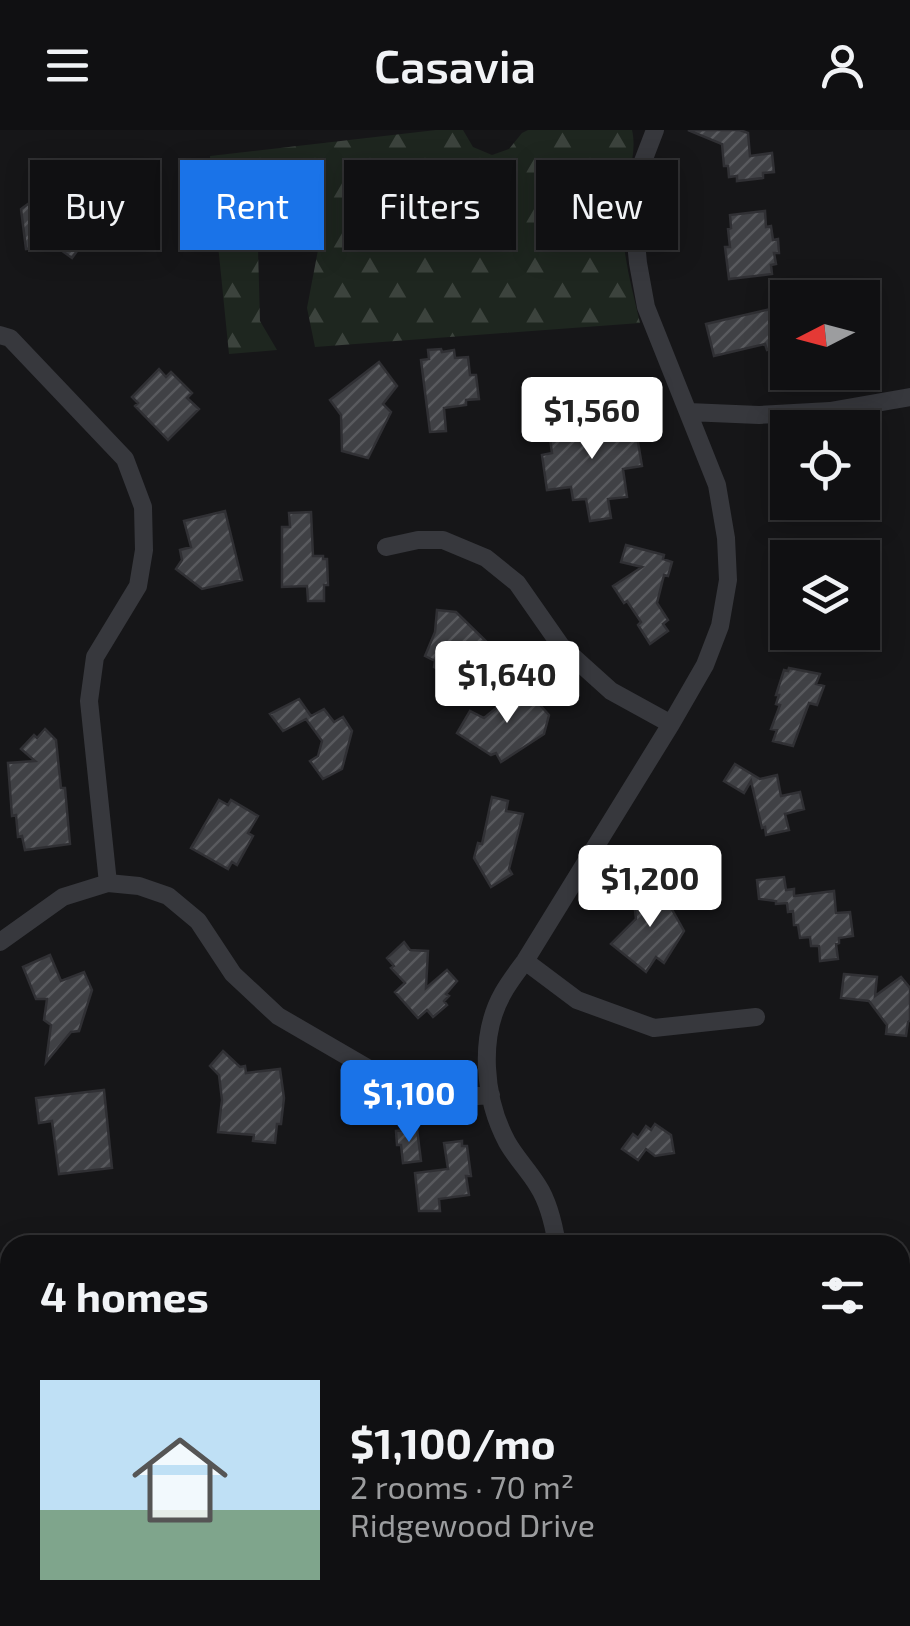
<!DOCTYPE html>
<html lang="en">
<head>
<meta charset="utf-8">
<style>
	:root { --surface:#101012; --page:#1e1e20; --text:#f1f3f6; --muted:#9c9d9f; --line:#303032; --accent:#1a73e8 }
	body { margin:0; font-family:"Exo 2",sans-serif; background:var(--page); color:var(--text); height:100vh; display:flex; flex-direction:column; font-size:38px; white-space:nowrap }
	* { box-sizing:border-box; margin:0 }
	p { font-size:32px; color:var(--muted) }
	.icon { flex:none; width:55px; height:55px; fill:none; stroke:currentColor; stroke-width:2; stroke-linecap:round; stroke-linejoin:round }
	.map { position:relative; flex:1; overflow:hidden }
	.sheet { position:absolute; left:0px; top:1105px; width:910px; height:392px; display:flex; flex-direction:column; background:var(--surface); border-radius:30px 30px 0 0; box-shadow:0 5px 25px #0003,0 0 0 2px var(--line) }
	.sheet>* { flex:none }
	.guide { position:absolute; left:30px; top:30px; width:850px; height:90px; display:flex; gap:20px }
	.needle { width:65px; rotate:264deg }
	.tools { position:absolute; left:770px; top:150px; display:grid; gap:20px }
	.tools a { display:grid; place-items:center; width:110px; height:110px; border-radius:0px; background:var(--surface); box-shadow:0 5px 25px #0003,0 0 0 2px var(--line); font-size:50px }
	.price { position:absolute; translate:-50% -85px; padding:0 22px; border-radius:10px; background:#fff; color:#222; font-size:32px; line-height:65px; filter:drop-shadow(0 2px 5px #0008) }
	.price::after { content:''; position:absolute; left:50%; top:60px; width:30px; height:22px; margin-left:-15px; background:inherit; clip-path:polygon(0 0,100% 0,50% 100%) }
	.price.active { background:var(--accent); color:#fff }
	ul { padding:0; list-style:none }
	li { display:flex; align-items:center; gap:30px; height:250px; padding:0 40px }
	li span { display:grid; place-items:center; flex:none; width:280px; height:200px; border-radius:0px; color:#555 }
	li>.icon { margin-inline-start:auto }
	span .icon { width:120px; height:120px; fill:#fffc; stroke-width:1 }
	li b { font-size:42px }
	h2 { display:flex; justify-content:space-between; align-items:center; height:120px; padding:0 40px; font-size:42px }
	.tag { padding:0 35px; border-radius:0px; background:var(--surface); box-shadow:0 5px 25px #0003,0 0 0 2px var(--line); font-size:35px; line-height:90px }
	.tag.active { background:var(--accent); color:#fff }
	header { display:flex; justify-content:space-between; align-items:center; height:130px; padding:0 40px; background:var(--surface); font-size:45px; font-weight:600 }
	.map>svg:first-child { display:block }
	.forest { fill:url(#forest-firs) }
	.building { fill:url(#building-hatch); stroke:#303034; stroke-width:2.5 }
	.lines { fill:none; stroke-linecap:round; stroke-linejoin:round }
	.lane { stroke:#37383d; stroke-width:9 }
	.street { stroke:#37383d; stroke-width:18 }
</style>
</head>
<body>
<header><svg class="icon" aria-label="menu" viewBox="0 0 24 24"><path d="M4 6h16M4 12h16M4 18h16"/></svg>Casavia<svg class="icon" aria-label="person" viewBox="0 0 24 24"><circle cx="12" cy="8" r="4"/><path d="M4 21q1-7 8-7t8 7"/></svg></header>
<div class="map">
<svg width="910" height="1496" viewBox="0 0 910 1496">
	<defs>
		<pattern id="forest-firs" width="22" height="20" patternUnits="userSpaceOnUse" patternTransform="scale(2.5)"><rect width="22" height="20" fill="#1e261f"/><path d="M5 1l3.5 6h-7zM16 11l3.5 6h-7z" fill="#3c433d"/></pattern>
		<pattern id="building-hatch" width="6" height="6" patternUnits="userSpaceOnUse" patternTransform="scale(2.5)"><rect width="6" height="6" fill="#404145"/><path d="M-1 1l2-2M0 6l6-6M5 7l2-2" fill="none" stroke="#595a5e"/></pattern>
	</defs>
	<rect width="100%" height="100%" fill="#161618"/>
	<!-- forest -->
	<path class="forest" d="M436,0H463L473,17L492,25L509,19L522,3L528,0H632C638,26 625,51 623,77C620,117 631,154 640,193L315,217L307,178L318,120L314,88L320,49L311,39L292,42L276,52C247,41 240,35 212,53L210,26Z
		M214,75L245,89L258,119L260,191L277,220L229,224Z
		M0,1307L10,1312V1442L0,1443Z"/>
	<!-- building -->
	<path class="building" d="M688,0H740L748,3L750,26L772,23L774,42L763,43V48L737,51V46L729,47L728,36H724L722,14Z
		M47,60L64,64L79,77L78,105L85,110L72,128L54,115L26,119L21,79Z
		M765,81L766,97L771,96L773,110L778,109L779,123H774L776,134L771,135L772,144L729,149L725,117H730L728,99L731,98L730,85Z
		M783,176L785,185H788V215L767,220L765,214L714,226L706,194Z
		M441,219L442,222L454,220L455,228L468,227L470,245H476L479,269L466,270V275L444,278L446,301L430,302L421,230L429,229L428,220Z
		M379,232L397,256L383,274L391,282L368,328L342,321L341,285L330,270Z
		M159,239L166,247L171,242L192,263L187,268L199,279L168,310L135,276L138,273L132,267Z
		M616,285L638,312L642,336L623,339L627,367L608,369L611,388L590,391L586,369L573,370L571,357L547,360L542,325L552,323L549,301L587,295L586,290Z
		M788,351V386L771,361Z
		M225,381L242,450L202,459L176,439L182,430L180,420L191,417L184,391Z
		M311,382L313,426H323V429H327L328,455H324V471H308L307,456L282,457V397H290L289,383Z
		M626,415L664,425L663,429L672,432L668,446L664,445L657,473L668,490L663,494L668,501L650,514L638,495L641,492L627,471L624,473L613,456L642,437L621,432Z
		M437,480L456,482L492,517L481,545L476,543L467,564L441,547L444,542L434,537L435,531L425,526L435,502Z
		M789,538L820,544L816,554L824,556L817,575L809,573L793,616L773,611L777,600L771,599L780,575L776,574L779,565H776L784,540L788,541Z
		M523,556L549,585L544,604L501,632L496,623L491,625L457,603L470,581L484,588Z
		M299,569L311,586L324,579L334,592L343,587L352,601L342,639L323,649L310,631L318,626L322,611L306,589L283,601L270,584Z
		M45,599L56,610L61,658H65L70,714L25,720L22,706L18,707L16,685L12,686L8,633L35,631L21,619L34,605L37,608Z
		M735,634L760,649L777,645L781,666L800,662L804,679L785,684L789,700L766,705L765,697L762,698L751,651L744,663L724,651Z
		M492,667L508,671L506,681L523,684L509,739L512,744L491,757L474,728L478,713L482,714Z
		M219,670L228,675L231,670L258,686L248,703L253,706L237,735L232,732L228,739L191,718Z
		M784,747L786,760L794,759V766L834,761L836,783L850,782L853,806L839,808V813L836,814L838,829L820,831L819,816H811L810,807L800,808L798,795H794L793,781L788,782L787,773L776,774V771L759,769L757,750Z
		M656,756L665,767L684,801L664,833L656,827L646,842L611,814L636,789L633,763Z
		M404,812L410,820L428,821L426,858L447,840L457,851L446,864L449,866L444,871L447,875L433,887L427,880L418,888L395,862L405,853L391,838L394,836L387,828Z
		M50,825L61,851L84,842L92,860L79,901L71,902L46,932L51,895L44,890L47,869H36L23,837Z
		M844,844L877,847L875,866L901,847L910,858V890L908,892L906,906L886,904L887,895L869,871L841,868Z
		M223,921L240,937L245,936L246,943L280,939L284,968L281,994H277L275,1013L253,1011L254,1005L218,1002L222,970L219,945L210,936Z
		M104,960L112,1038L59,1044L52,991L39,993L36,968Z
		M655,994L671,1005L674,1023L655,1026L646,1019L638,1030L622,1019L633,1004L638,1008L646,996L651,1000Z
		M417,999L421,1031L403,1033L401,1015H397L396,1001Z
		M462,1011V1016H467L471,1046H466L469,1065L439,1069L440,1081H419L415,1043L448,1039L444,1013Z"/>
	<g class="lines">
		<!-- lane -->
		<path class="lane" d="M900,1129L910,1134"/>
		<!-- street -->
		<path class="street" d="M0,205L10,208L125,329L143,377L144,420L138,456L95,527L89,571L108,753
			M688,282L759,285L830,281L910,267
			M386,417L418,410H443L486,428L517,453L561,516L611,561L671,594
			M0,812L63,767L108,753L139,756L168,766L198,791L233,844L278,886L395,954L437,969L491,965
			M525,831L577,870L654,898L756,887
			M557,1115C554,1096 549,1073 538,1056C529,1041 516,1028 507,1012C484,969 478,907 503,863C509,852 517,842 525,831L671,594L705,535L720,496L728,450L726,408L717,355L646,177L638,133L634,91L640,39L655,0
			M437,1488L438,1496"/>
	</g>
</svg>
<div class="tools">
<a><svg class="needle" viewBox="-14 -14 28 28"><path d="M0-13l5 13h-10z" fill="#e53935"/><path d="M0 13l5-13h-10z" fill="#9c9d9f"/></svg></a>
<a><svg class="icon" aria-label="locate" viewBox="0 0 24 24"><circle cx="12" cy="12" r="6"/><path d="M12 2v4M12 18v4M2 12h4M18 12h4"/></svg></a>
<a><svg class="icon" aria-label="layers" viewBox="0 0 24 24"><path d="M12 4l9 5-9 5-9-5zM3 14l9 5 9-5"/></svg></a>
</div>
<b class="price" style="left:592px;top:332px">$1,560</b>
<b class="price" style="left:507px;top:596px">$1,640</b>
<b class="price" style="left:650px;top:800px">$1,200</b>
<b class="price active" style="left:409px;top:1015px">$1,100</b>
<div class="guide">
<a class="tag">Buy</a>
<a class="tag active">Rent</a>
<a class="tag">Filters</a>
<a class="tag">New</a>
</div>
<section class="sheet">
<h2>4 homes<svg class="icon" aria-label="filters" viewBox="0 0 24 24"><path d="M4 7h16M4 17h16"/><circle cx="9" cy="7" r="2"/><circle cx="15" cy="17" r="2"/></svg></h2>
<ul>
<li><span style="background:linear-gradient(#bfe0f5 65%,#7fa58c 0)"><svg class="icon" aria-label="home" viewBox="0 0 24 24"><path d="M3 11l9-7 9 7M6 9v11h12V9"/></svg></span><div><b>$1,100/mo</b><p>2 rooms · 70 m²</p><p>Ridgewood Drive</p></div></li>
</ul>
</section>
</div>
</body>
</html>
